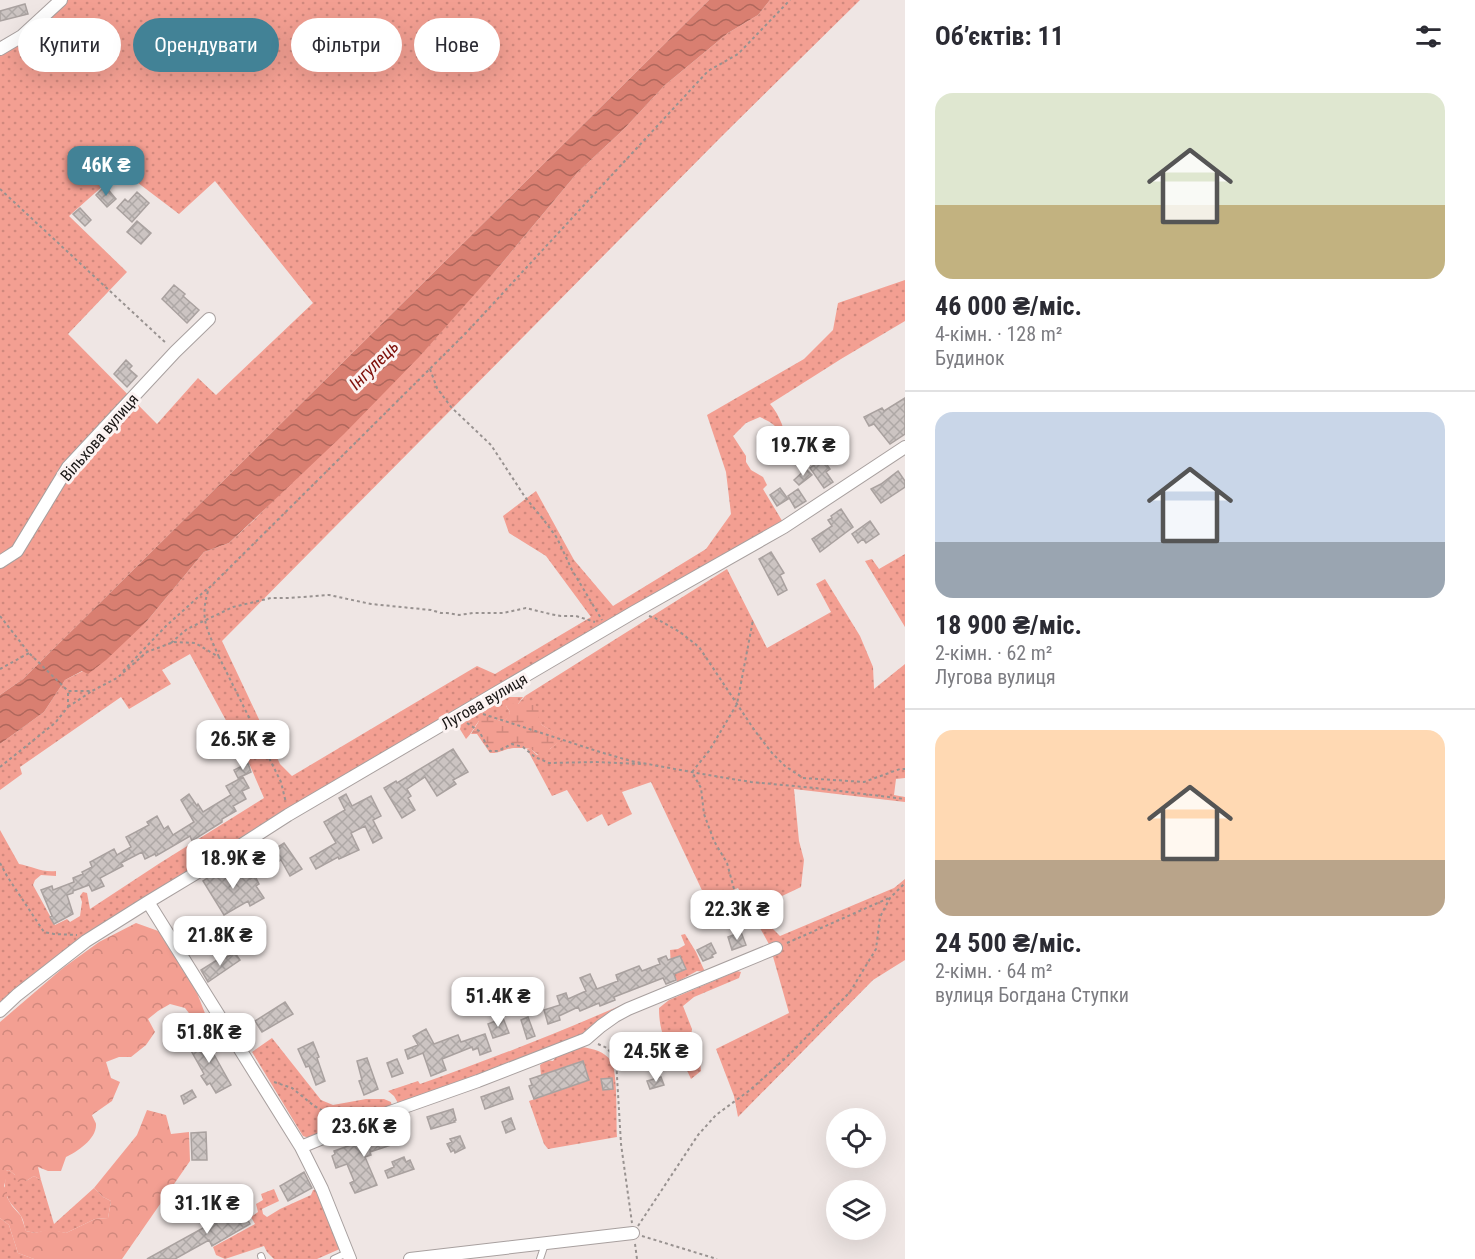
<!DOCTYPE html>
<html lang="uk">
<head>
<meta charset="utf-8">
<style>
	:root { --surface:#fff; --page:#f2f2f3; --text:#2b2b33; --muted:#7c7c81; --line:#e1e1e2; --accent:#428296 }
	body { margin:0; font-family:"Roboto Condensed",sans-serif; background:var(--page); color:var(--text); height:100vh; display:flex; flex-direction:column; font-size:22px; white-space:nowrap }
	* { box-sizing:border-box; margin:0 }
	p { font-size:20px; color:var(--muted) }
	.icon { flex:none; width:33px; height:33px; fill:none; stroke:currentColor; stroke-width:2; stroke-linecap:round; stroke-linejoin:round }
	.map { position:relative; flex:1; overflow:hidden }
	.sheet { display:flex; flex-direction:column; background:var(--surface); width:570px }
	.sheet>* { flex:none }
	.banner { position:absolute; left:18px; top:18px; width:570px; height:54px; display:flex; gap:12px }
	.buttons { position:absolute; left:826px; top:1108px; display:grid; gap:12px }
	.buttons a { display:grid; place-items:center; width:60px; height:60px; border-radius:50%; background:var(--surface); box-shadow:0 6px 24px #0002; font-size:30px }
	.price { position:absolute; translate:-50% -51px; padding:0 14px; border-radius:12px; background:#fff; color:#222; font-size:20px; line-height:39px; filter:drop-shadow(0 2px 3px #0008) }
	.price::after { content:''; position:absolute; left:50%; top:36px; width:18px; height:14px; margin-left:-9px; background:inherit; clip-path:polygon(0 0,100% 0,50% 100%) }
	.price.current { background:var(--accent); color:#fff }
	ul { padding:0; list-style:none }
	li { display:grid; align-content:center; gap:12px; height:318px; padding:0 30px }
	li+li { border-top:2px solid var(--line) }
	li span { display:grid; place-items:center; height:186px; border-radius:18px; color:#555 }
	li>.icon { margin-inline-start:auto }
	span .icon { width:108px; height:108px; fill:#fffc; stroke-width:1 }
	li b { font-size:26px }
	h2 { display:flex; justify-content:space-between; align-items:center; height:72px; padding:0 30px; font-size:26px }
	.chip { padding:0 21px; border-radius:27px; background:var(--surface); box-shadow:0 6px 24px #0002; font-size:21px; line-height:54px }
	.chip.current { background:var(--accent); color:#fff }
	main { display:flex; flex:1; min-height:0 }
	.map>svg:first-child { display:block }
	.grass { fill:url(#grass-dots); fill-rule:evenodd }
	.forest { fill:url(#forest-crowns) }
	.wetland { fill:url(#wetland-marsh) }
	.water { fill:url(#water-waves) }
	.building { fill:url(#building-cross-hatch); stroke:#a9a19f; stroke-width:1.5 }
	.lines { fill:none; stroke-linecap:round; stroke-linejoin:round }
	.lane-casing { stroke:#a8a09f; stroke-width:8 }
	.street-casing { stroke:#a8a09f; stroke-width:14 }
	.path { stroke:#989290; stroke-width:2; stroke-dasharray:3 3; stroke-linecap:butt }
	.lane { stroke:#fff; stroke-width:6 }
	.street { stroke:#fff; stroke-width:12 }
	.labels { text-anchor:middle; stroke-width:6; stroke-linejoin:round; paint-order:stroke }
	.street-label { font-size:16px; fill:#181514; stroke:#fcf3f2 }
	.water-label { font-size:18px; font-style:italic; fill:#7e0f09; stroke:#fcf3f2 }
</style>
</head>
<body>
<main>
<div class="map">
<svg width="905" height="1259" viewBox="0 0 905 1259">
	<defs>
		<pattern id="grass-dots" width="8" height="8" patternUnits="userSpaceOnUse" patternTransform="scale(1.5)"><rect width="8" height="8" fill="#f39f92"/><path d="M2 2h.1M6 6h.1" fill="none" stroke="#d0887d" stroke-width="1.8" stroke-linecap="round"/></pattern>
		<pattern id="forest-crowns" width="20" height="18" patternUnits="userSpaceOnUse" patternTransform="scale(1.5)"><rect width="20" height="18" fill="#f39f92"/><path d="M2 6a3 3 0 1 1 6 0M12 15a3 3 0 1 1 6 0" fill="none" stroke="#d0887d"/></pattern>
		<pattern id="wetland-marsh" width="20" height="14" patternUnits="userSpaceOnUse" patternTransform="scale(1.5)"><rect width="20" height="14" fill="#f39f92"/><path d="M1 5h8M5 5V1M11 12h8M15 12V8" fill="none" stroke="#d0887d"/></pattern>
		<pattern id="water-waves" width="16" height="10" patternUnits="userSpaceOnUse" patternTransform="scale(1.5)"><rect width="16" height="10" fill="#d97f71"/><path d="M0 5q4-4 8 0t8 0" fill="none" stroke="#af675c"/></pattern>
		<pattern id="building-cross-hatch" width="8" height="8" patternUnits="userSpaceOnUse" patternTransform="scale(1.5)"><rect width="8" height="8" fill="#ccc4c2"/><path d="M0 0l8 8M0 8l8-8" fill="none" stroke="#aea8a6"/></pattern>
	</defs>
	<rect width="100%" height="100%" fill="#efe6e4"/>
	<!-- grass -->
	<path class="grass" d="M68,0H709L23,679L0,695V55L23,42ZM121,170L179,214L215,181L313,303L216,395L198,378L157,424L68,334L127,272L69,216Z
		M770,0H860L723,135L222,641L280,764L292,776L477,666L495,674L591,617L546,556L509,533L503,516L536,491L574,560L613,606L706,549L731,514L726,472L707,415L804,359L833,330L838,303L905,280V321L841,359L770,404C777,412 781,421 784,430C787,437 791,439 792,448L789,451L786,449C780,430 778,425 760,417L746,423L733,436L746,456V462L751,470L763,477L767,485L763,489L784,524L143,901L0,1007V830L19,864C31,866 43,873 56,871V876L41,875L35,880L33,885L55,925L67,919L70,922L80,916L82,902L80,896L83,892L87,893L90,909L160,863L264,798L248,761L190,654L162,670L171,684L129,709L121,697L20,767L22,774L0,790V744L44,712L65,680L83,671L147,621L204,552L229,543L254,520L497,269L578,172L624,129L665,85L728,33L758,15Z
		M905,554V627L865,561L872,559L879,569Z
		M727,569L767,648L831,612L816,584L825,579L860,636L873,667L874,689L905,664V778L896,779L894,795L905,797V802L794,789L799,841L804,860L801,887L759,907L772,928L780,936L894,888L905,879V960L873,980L738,1117L734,1096L716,1049L789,1013L770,946L738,888L707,901L651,782L622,792L632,814L608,826L602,814L587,822L567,790L552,796L527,749H531L537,755L550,749L563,738L542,725L526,703L525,696Z
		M509,697H523L518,704L506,706L510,712L509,717L503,721L492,719L479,721C474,727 472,733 466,739L458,726Z
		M685,934L696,952L705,972L697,971L677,982L676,978L672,979L670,950L678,949L685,945L681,935Z
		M737,971L741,972L739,978L694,997L683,1006L692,1029L690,1045L700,1061L701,1071L691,1079L685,1066L687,1053L671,1051C662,1037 659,1024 659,1008L669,1000Z
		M624,1004V1008L581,1040L399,1105L394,1096L388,1091L418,1081L420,1084C489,1060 557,1033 624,1004Z
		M272,1038L321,1100L333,1105L366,1099H384L391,1102L392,1108L309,1138L303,1136L252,1052Z
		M582,1047C594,1049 604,1051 611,1061C618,1071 616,1121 617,1137L548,1149L544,1144L529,1101L589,1080L583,1061L541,1075L540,1065L547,1060L553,1061L556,1057Z
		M9,1170L15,1175L26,1181L34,1176L41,1180L54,1224L94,1188L103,1197L111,1201L108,1218L95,1219L66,1233L49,1230L35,1233L26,1231C24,1227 24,1220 21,1216C17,1209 10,1205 7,1196C3,1187 6,1180 6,1171Z
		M274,1189L279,1201L262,1209L263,1214L267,1217L280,1209L311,1195L313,1190L317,1189L342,1248L317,1259H274L267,1252L264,1246L225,1259L216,1255L213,1247L255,1224L251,1217L258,1212L256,1204L263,1200L261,1194Z
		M0,1218L9,1225L18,1253L34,1259H0Z"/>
	<!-- forest -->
	<path class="forest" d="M136,923L161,932L192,980L206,1016L192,1017L185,1008L170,1004L158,1011L148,1019L155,1032L146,1045L131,1057H119L106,1062L111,1078L120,1082L112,1101L92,1115C92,1116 96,1123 96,1124C97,1139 77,1152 66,1157L61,1171H48L38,1167L41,1180L34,1176L26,1181L16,1182L15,1175L9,1170L6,1171V1179L4,1186L7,1191V1197L12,1206L21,1216L26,1231L35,1233L49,1229L66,1233L95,1219L108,1218L111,1201L103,1197L94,1188L137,1135L147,1110L166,1115L171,1134L189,1132L190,1161L122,1259H34L18,1253L9,1225L0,1218V1022L63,968L99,942Z"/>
	<!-- wetland -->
	<path class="wetland" d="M525,696L527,703L533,704L542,710L538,718L542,725L564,738L550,749L545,757C538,756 538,754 532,750C529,748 522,748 518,748C507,747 500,754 490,753L477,734H471L479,721V716C488,716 494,720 503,721L508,717L510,712L506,706L510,703L518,704Z"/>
	<!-- water -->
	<path class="water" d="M709,0H770L758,15L728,33L665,85L624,129L578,172L497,269L419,357L344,434L229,543L204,552L147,621L106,660L88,674L82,671L65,680L44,712L0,744V695L23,679Z"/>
	<!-- building -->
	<path class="building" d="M25,4L28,14L0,21V11Z
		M105,186L116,199L107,207L96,195Z
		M137,192L149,203L132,222L117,208L125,199L128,202Z
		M80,208L91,220L85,226L73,214Z
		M137,221L151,233L141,244L127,232Z
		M174,285L185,294L183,296L199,310L187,323L162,299Z
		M126,360L132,366L129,369L137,376L127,387L114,374Z
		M905,398V434L890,444L874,424L869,426L864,417L882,408L884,411Z
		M823,459L830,469L826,472L833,482L824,488L810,468Z
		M806,469L812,475L799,485L794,480Z
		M898,471L905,481V487L881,503L871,489L881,484Z
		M780,488L788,499L777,506L770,495Z
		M798,489L806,501L795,508L788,496Z
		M841,509L853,527L820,552L812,539L832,526L828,520L832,518L831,516Z
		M870,521L879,534L866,543L863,539L858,543L852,534Z
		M771,552L784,573L780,575L787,590L778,595L759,559Z
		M453,749L468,772L453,780L456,784L437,796L425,777L407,789L411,796L408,798L415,810L402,818L384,788L396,781L397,783Z
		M248,763L251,772L238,778L234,770Z
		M243,777L249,788L242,791L246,799L233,806L236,811L222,819V822L192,841L190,836L156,856L155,854L145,859L142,852L121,863L123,866L100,878L104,886L92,891L89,885L73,891V893L67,895L73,914L54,924L50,917L52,916L41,890L52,886L53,890L74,882L73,878L83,874L82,872L92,867L90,862L114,849L117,855L131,847L126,837L149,825L147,822L157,816L164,829L168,826L173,835L194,822L181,800L189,794L197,806L198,804L203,812L231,795L226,786Z
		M346,794L352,806L371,796L381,816L373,820L382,838L373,843L365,826L351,833L359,850L339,859L338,857L316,869L310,858L336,843L324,822L345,810L339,798Z
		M284,843L302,869L290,876L281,860L278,862L273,854L277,852L275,849Z
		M243,867L250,879L255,876L259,884L256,886L264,898L250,906L248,901L224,915L203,881L221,869L226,877Z
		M741,932L746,945L732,950L728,937Z
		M711,943L716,953L712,955L713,957L703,961L697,950Z
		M235,953L240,960L208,982L201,970L225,955L227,957Z
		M666,956L668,960L680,956L686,969L674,974L676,980L666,984L663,978L614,997L615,1000L600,1006L599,1003L580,1011L578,1007L559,1016L560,1020L548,1024L544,1010L560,1005L557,996L566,993L568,999L586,991L580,978L590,974L597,989L618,981L616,975L639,966L642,971L660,964L658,959Z
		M285,1002L293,1014L262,1032L255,1021Z
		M528,1017L535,1036L527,1039L521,1020Z
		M503,1018L509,1033L493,1038L488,1024Z
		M426,1029L434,1044L458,1035L461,1042L485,1034L491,1051L480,1055L478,1048L473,1050L472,1047L442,1059L446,1070L431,1076L423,1053L408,1059L405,1050L418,1045L413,1036Z
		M205,1033L215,1049L212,1051L231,1085L216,1093L210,1083L207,1085L201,1076L204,1074L189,1047L196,1042L194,1040Z
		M646,1037L651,1052L635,1057L630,1042Z
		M313,1042L319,1057L317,1058L325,1081L316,1085L309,1066L306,1067L298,1049Z
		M367,1058L378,1089L364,1095L359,1081L362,1080L357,1061Z
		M397,1059L403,1073L392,1077L387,1063Z
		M583,1061L589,1080L534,1099L529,1086L532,1085L530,1079Z
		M661,1077L664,1085L650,1089L647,1081Z
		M612,1078L613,1089L603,1090L601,1079Z
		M509,1087L513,1099L485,1109L481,1097Z
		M192,1090L196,1097L184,1104L181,1096Z
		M453,1109L456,1120L454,1121L455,1122L431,1129L427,1117Z
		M511,1118L515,1129L506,1133L502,1122Z
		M399,1128L403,1141L370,1152L371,1155L365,1157L377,1185L355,1193L350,1183L354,1181L347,1164L336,1168L332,1156L335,1154L334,1151Z
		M206,1132L207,1160H192L191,1133Z
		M460,1136L465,1148L455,1153L454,1150L451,1152L447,1144L452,1142L450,1139Z
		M404,1157L406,1162L410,1160L414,1169L388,1178L385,1171L394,1167L392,1162Z
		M304,1172L312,1188L288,1201L280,1186Z
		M241,1207L250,1224L212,1246L209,1240L175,1259H147Z"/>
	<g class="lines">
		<!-- lane casing -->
		<g class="lane-casing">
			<path id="lane" d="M261,1256L262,1259
				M334,1259L347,1253
				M540,1259L545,1244"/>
		</g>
		<!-- street casing -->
		<g class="street-casing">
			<path id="street" d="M0,49L22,36L61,0
				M0,562L17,551L68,467L175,352L209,319
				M148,902L301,1147L322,1189L350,1259
				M0,1011L17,995L86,941L148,902L221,858L288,815L634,612L784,527L905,447
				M301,1147L359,1123L478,1081L586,1039L601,1026L615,1016L628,1009L776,948
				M410,1259L633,1233"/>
		</g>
		<!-- path -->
		<path class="path" d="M0,189L167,344
			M430,369L437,388L451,407L491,445L525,497L543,519L557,538L572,570L602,620
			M0,616L29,653L68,691H92L117,678L147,652L171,643L174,642L195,643L219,657L281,782L286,803
			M649,616L655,618L680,632L699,647L755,731L772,753L785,766L803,778L864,782L900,769H905
			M171,643L187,629L233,607L271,598H289L329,595L371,604L431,610L441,613H447L459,615L473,613H503L526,608L550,614L561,616H576L595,622
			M219,657C207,629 199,618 209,588L465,334L708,71L738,54L790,0
			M0,669L29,653
			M123,671L166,626L207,589
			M68,707L92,691
			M483,714L600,752L631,761L708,775L751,782L815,788L905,799
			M467,723L479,731L490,751H498L512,744L523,747L535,757L549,763L596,762L641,764
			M0,767L55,723L68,707V691
			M0,863L7,876L44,932L54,934L77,935
			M734,889L727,863L714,841L704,814L701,788L692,772L709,751L737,704L753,620
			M787,943L889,898
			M598,1044L607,1048L616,1060L621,1144L632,1223
			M274,1082L292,1088L313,1105L325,1112L343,1117
			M638,1226L698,1135L716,1115L750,1090L790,1054L850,992L876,949L880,917L890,898L905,883
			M642,1236L717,1259
			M635,1244L637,1259"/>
		<!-- lane -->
		<use href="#lane" class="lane"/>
		<!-- street -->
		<use href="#street" class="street"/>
	</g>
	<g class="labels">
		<!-- street labels -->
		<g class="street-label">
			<text transform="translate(99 437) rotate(-49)" y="6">Вільхова вулиця</text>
			<text transform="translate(484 701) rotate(-30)" y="6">Лугова вулиця</text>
		</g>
		<!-- water labels -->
		<g class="water-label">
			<text transform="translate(374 365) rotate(-45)" y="6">Інгулець</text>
		</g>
	</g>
</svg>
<div class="buttons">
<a><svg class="icon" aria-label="locate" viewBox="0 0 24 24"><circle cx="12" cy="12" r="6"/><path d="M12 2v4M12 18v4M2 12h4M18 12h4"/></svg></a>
<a><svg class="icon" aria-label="layers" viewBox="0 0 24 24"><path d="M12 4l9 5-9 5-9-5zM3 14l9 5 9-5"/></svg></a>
</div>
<b class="price current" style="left:106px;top:197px">46K ₴</b>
<b class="price" style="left:803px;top:477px">19.7K ₴</b>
<b class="price" style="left:243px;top:771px">26.5K ₴</b>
<b class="price" style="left:233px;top:890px">18.9K ₴</b>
<b class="price" style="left:737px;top:941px">22.3K ₴</b>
<b class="price" style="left:220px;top:967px">21.8K ₴</b>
<b class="price" style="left:498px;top:1028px">51.4K ₴</b>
<b class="price" style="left:209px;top:1064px">51.8K ₴</b>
<b class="price" style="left:656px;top:1083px">24.5K ₴</b>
<b class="price" style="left:364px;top:1158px">23.6K ₴</b>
<b class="price" style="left:207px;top:1235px">31.1K ₴</b>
<div class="banner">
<a class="chip">Купити</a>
<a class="chip current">Орендувати</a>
<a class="chip">Фільтри</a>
<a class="chip">Нове</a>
</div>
</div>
<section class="sheet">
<h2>Об’єктів: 11<svg class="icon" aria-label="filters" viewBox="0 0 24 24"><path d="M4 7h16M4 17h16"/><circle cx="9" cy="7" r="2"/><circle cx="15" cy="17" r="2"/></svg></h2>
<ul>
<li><span style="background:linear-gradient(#dfe7d0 60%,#c2b280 0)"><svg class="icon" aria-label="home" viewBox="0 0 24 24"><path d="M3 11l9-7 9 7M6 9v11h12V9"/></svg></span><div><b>46 000 ₴/міс.</b><p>4-кімн. · 128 m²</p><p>Будинок</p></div></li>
<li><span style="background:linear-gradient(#c9d6e8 70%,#9aa5b1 0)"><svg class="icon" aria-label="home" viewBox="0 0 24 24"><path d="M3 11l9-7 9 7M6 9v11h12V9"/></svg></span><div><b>18 900 ₴/міс.</b><p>2-кімн. · 62 m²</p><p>Лугова вулиця</p></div></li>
<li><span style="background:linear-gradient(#ffd9b3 70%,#b9a48a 0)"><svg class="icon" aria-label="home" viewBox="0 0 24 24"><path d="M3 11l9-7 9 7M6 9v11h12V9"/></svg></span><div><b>24 500 ₴/міс.</b><p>2-кімн. · 64 m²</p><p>вулиця Богдана Ступки</p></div></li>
</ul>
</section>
</main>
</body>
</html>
